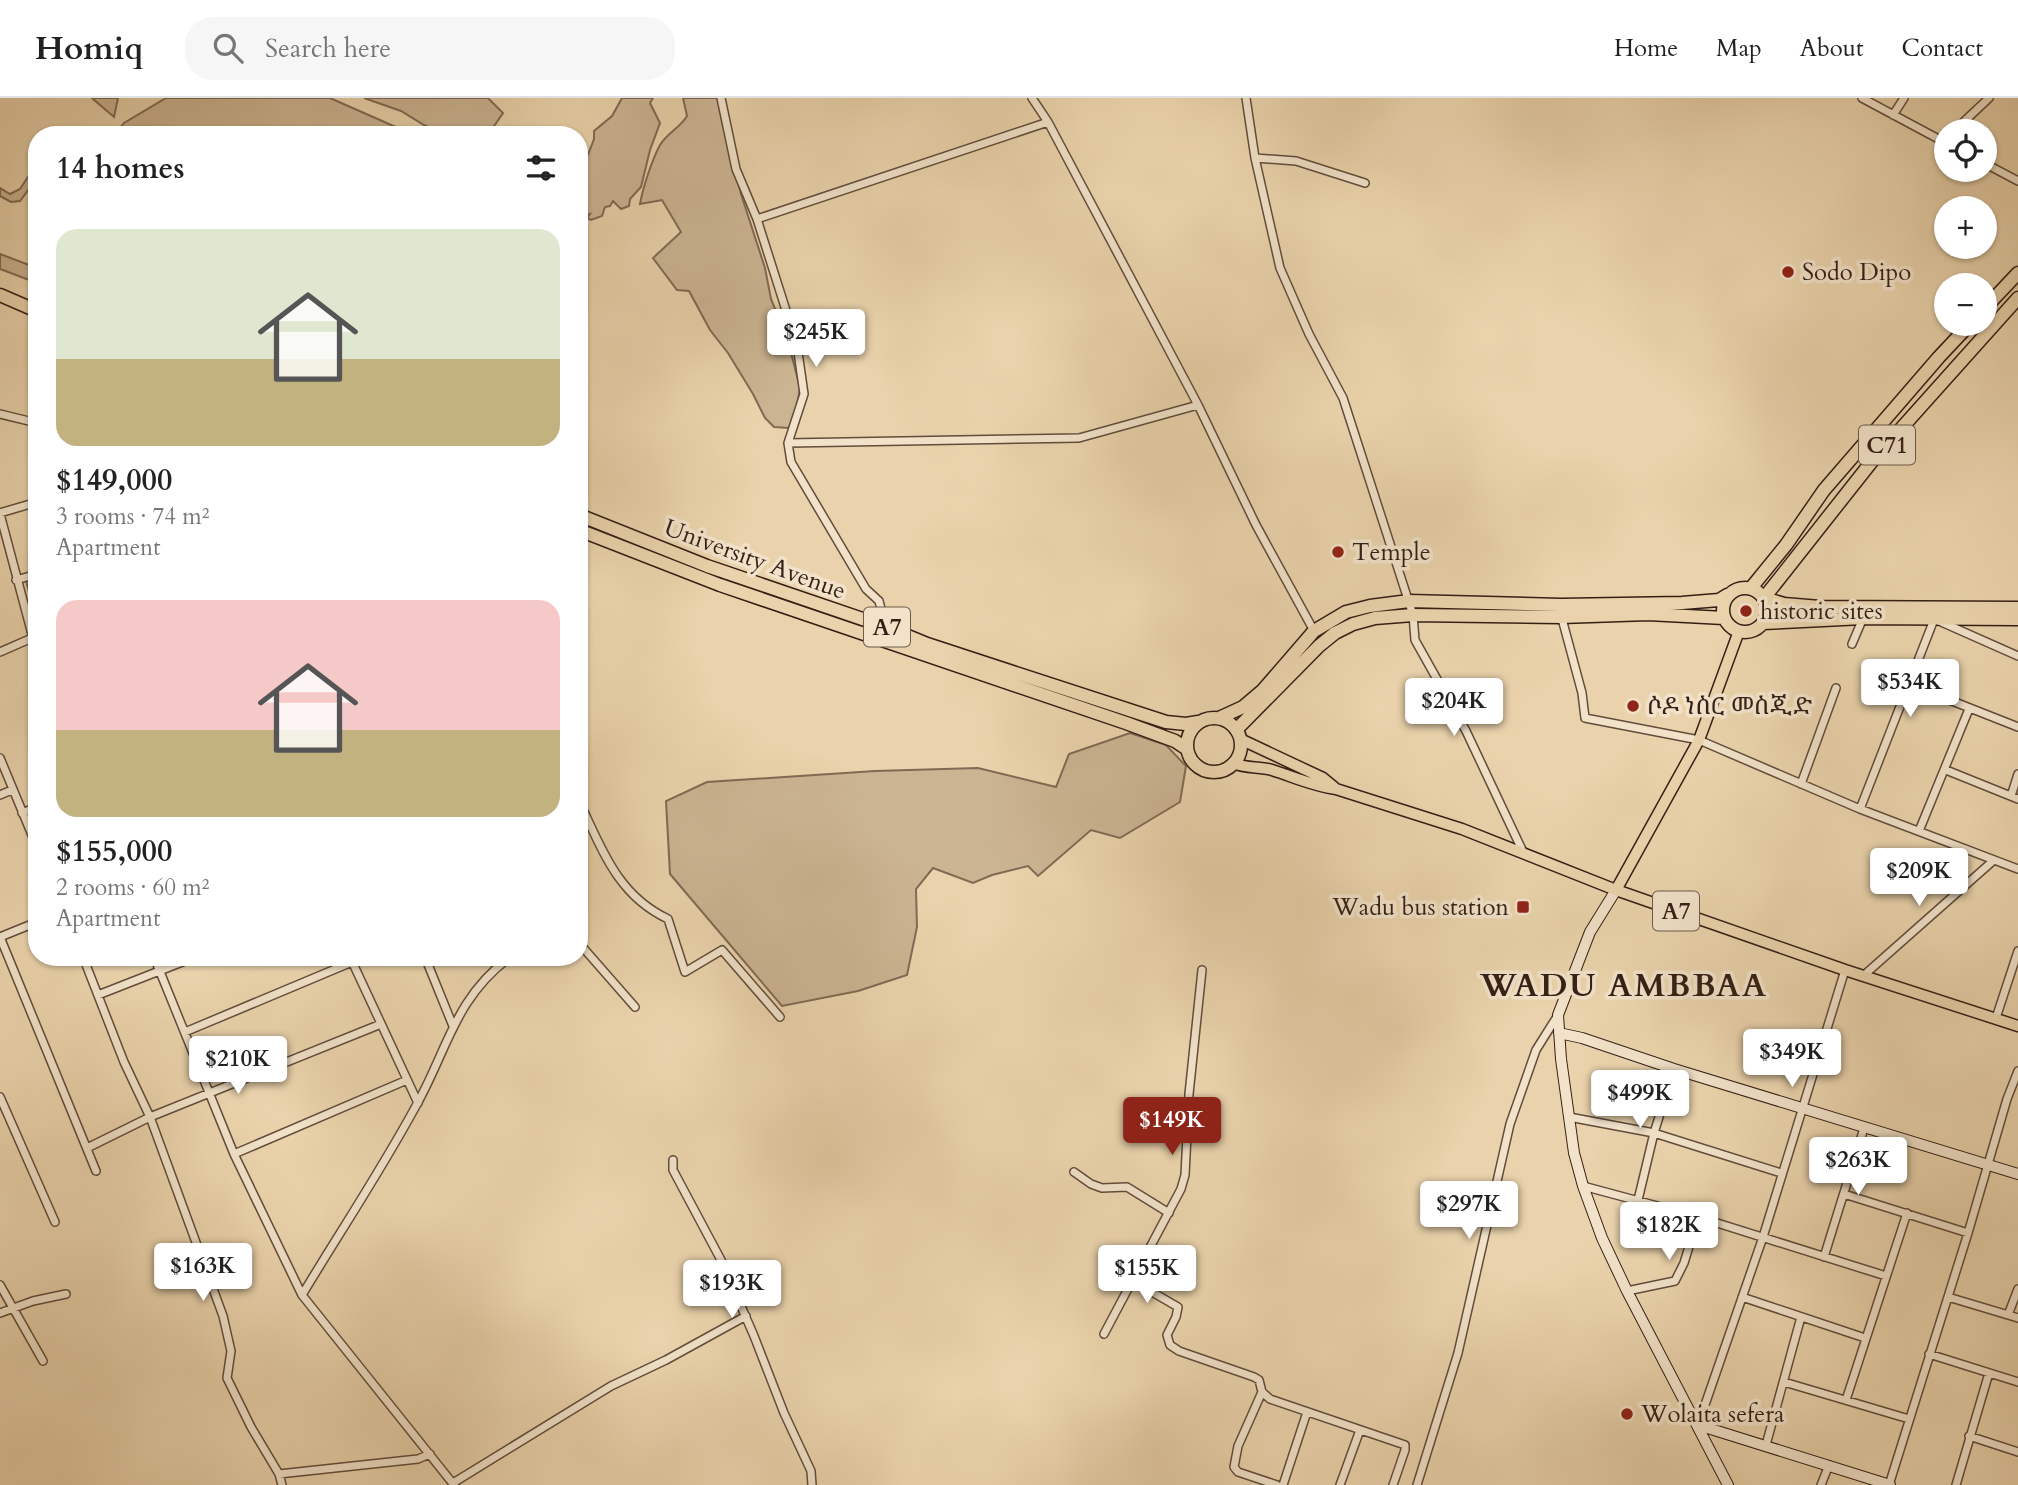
<!DOCTYPE html>
<html lang="en">
<head>
<meta charset="utf-8">
<style>
	:root { --surface:#fff; --page:#f6f6f6; --text:#222; --muted:#767676; --line:#e0e0e0; --accent:#8f2418 }
	body { margin:0; font-family:Cardo,"Noto Serif Ethiopic",serif; background:var(--page); color:var(--text); height:100vh; display:flex; flex-direction:column; font-size:26px; white-space:nowrap }
	* { box-sizing:border-box; margin:0 }
	p { font-size:23px; color:var(--muted) }
	.icon { flex:none; width:38px; height:38px; fill:none; stroke:currentColor; stroke-width:2; stroke-linecap:round; stroke-linejoin:round }
	.map { position:relative; flex:1; overflow:hidden }
	.drawer { position:absolute; left:28px; top:28px; width:560px; height:840px; display:flex; flex-direction:column; background:var(--surface); border-radius:28px; box-shadow:0 2px 5px #0004 }
	.drawer>* { flex:none }
	.controls { position:absolute; left:1934px; top:21px; display:grid; gap:14px }
	.controls a { display:grid; place-items:center; width:63px; height:63px; border-radius:50%; background:var(--surface); box-shadow:0 2px 5px #0004; font-size:35px }
	.price { position:absolute; translate:-50% -60px; padding:0 16px; border-radius:7px; background:#fff; color:#222; font-size:23px; line-height:46px; filter:drop-shadow(0 2px 4px #0008) }
	.price::after { content:''; position:absolute; left:50%; top:42px; width:21px; height:16px; margin-left:-10px; background:inherit; clip-path:polygon(0 0,100% 0,50% 100%) }
	.price.on { background:var(--accent); color:#fff }
	ul { padding:0; list-style:none }
	li { display:grid; align-content:center; gap:14px; height:371px; padding:0 28px }
	li span { display:grid; place-items:center; height:217px; border-radius:21px; color:#555 }
	li>.icon { margin-inline-start:auto }
	span .icon { width:126px; height:126px; fill:#fffc; stroke-width:1 }
	li b { font-size:30px }
	h2 { display:flex; justify-content:space-between; align-items:center; height:84px; padding:0 28px; font-size:30px }
	header { display:flex; align-items:center; gap:42px; box-sizing:border-box; height:98px; padding:0 35px; background:var(--surface); border-bottom:2px solid var(--line) }
	header strong { font-size:33px }
	nav { display:flex; gap:38px; margin-inline-start:auto; font-size:24px }
	.search { width:490px; height:63px; background:var(--page); display:flex; align-items:center; gap:18px; box-sizing:border-box; padding:0 24px; border-radius:28px; color:var(--muted); font-size:26px }
	.map>svg:first-child { display:block }
	.green { fill:#cbb492; stroke:#806a54; stroke-width:2 }
	.lines { fill:none; stroke-linecap:round; stroke-linejoin:round }
	.street-casing { stroke:#624c3b; stroke-width:10 }
	.secondary-casing { stroke:#341f15; stroke-width:12 }
	.primary-casing { stroke:#341f15; stroke-width:13 }
	.highway-casing { stroke:#341f15; stroke-width:15 }
	.street { stroke:#f1e2c9; stroke-width:7 }
	.secondary { stroke:#f1e2c9; stroke-width:10 }
	.primary { stroke:#ead3ac; stroke-width:10 }
	.highway { stroke:#ead3ac; stroke-width:12 }
	.poi-dot { fill:#8f2418; stroke:#f1e2c9; stroke-width:2.5 }
	.labels { text-anchor:middle; stroke-width:7; stroke-linejoin:round; paint-order:stroke }
	.shield { fill:#f1e2c9; stroke:#6d5a4b; stroke-width:2 }
	.shield-label { font-size:23px; font-weight:bold; fill:#341f15 }
	.poi-label { font-size:24px; fill:#341f15; stroke:#f1e2c9; text-anchor:start }
	.street-label { font-size:24px; fill:#341f15; stroke:#f1e2c9 }
	.district-label { font-size:32px; font-weight:bold; letter-spacing:2px; fill:#341f15; stroke:#f1e2c9 }
</style>
</head>
<body>
<header>
<strong>Homiq</strong>
<div class="search"><svg class="icon" aria-label="search" viewBox="0 0 24 24"><circle cx="10" cy="10" r="6"/><path d="M15 15l6 6"/></svg>Search here</div>
<nav><a>Home</a><a>Map</a><a>About</a><a>Contact</a></nav>
</header>
<div class="map">
<svg width="2018" height="1387" viewBox="0 0 2018 1387">
	<rect width="100%" height="100%" fill="#ead3ac"/>
	<filter id="stains"><feTurbulence type="fractalNoise" baseFrequency=".00286" numOctaves="4"/><feColorMatrix values="0 0 0 0 .2 0 0 0 0 .09 0 0 0 0 .02 0 0 0 .5 -.17"/></filter>
	<radialGradient id="worn" r=".72"><stop offset=".6" stop-color="#630" stop-opacity="0"/><stop offset="1" stop-color="#630" stop-opacity=".3"/></radialGradient>
	<!-- green -->
	<path class="green" d="M92,0H118L114,19L93,1Z
		M166,0H330L414,37H126L120,30L124,25Z
		M364,0H488L503,15L488,37L445,36L424,27L401,13Z
		M622,0H653L650,5L660,25L650,52L641,89L630,101L629,108L621,111L613,103L610,108L605,109L602,118L591,122L587,120L590,116L579,118L581,75L594,41V33L612,18Z
		M683,0H720L741,96L765,170L771,201L788,243L800,290L797,308L789,330L774,329L765,320L753,296L728,255L710,232L689,193L677,192L653,160L681,134L662,102L640,106C643,89 652,62 660,47C667,35 680,30 687,18Z
		M37,65V80L20,103L11,104L0,98V90L10,96L20,91Z
		M0,156L37,170V185L0,171Z
		M37,480V522L26,483Z
		M1130,635L1166,647L1186,668L1180,704L1120,740L1091,732L1038,778L1028,768L992,777L973,785L933,770L916,791L917,829L907,877L858,893L782,908L670,776L666,703L707,684L875,673L978,670L1056,689L1069,656Z"/>
	<g class="lines">
		<!-- street casing -->
		<g class="street-casing">
			<path id="street" d="M721,0L736,71L757,121L797,247L804,296L788,345L791,364L866,491L879,503L886,530
				M1032,0L1048,24L1198,307L1256,427L1314,533
				M1246,0L1255,60L1280,170L1309,236L1343,300L1413,517L1415,542L1466,633L1524,756
				M1862,0L1946,45
				M1893,17L1904,0
				M1954,33L1989,0
				M1255,60L1296,63L1365,85
				M1984,65L2018,83
				M757,121L1048,24
				M0,316L37,325
				M788,345L1079,340L1198,307
				M0,415L37,404
				M0,416L37,555
				M16,482L37,476
				M1561,517L1582,595L1585,620L1699,642L1860,711L2018,771
				M1939,523L2018,558
				M1852,546L1863,520
				M0,554L32,540
				M1909,586L2018,629
				M0,660L37,749
				M1946,672L2018,701
				M1801,686L1836,590
				M0,697L12,692
				M2011,698L2018,676
				M579,703C602,751 617,797 668,821L685,874L722,852L780,919
				M1860,711L1935,519
				M22,715L37,709
				M1919,733L1969,611
				M0,839L96,1073
				M0,839L37,824
				M579,845L635,909
				M83,859L124,964L150,1019L223,1218L231,1253L227,1280L251,1329L279,1376L418,1361L430,1356
				M154,859L234,1056L302,1197L454,1387
				M350,859L418,1005
				M425,859L453,928
				M1863,878L1994,762
				M98,897L195,859
				M1996,920L2018,853
				M185,934L364,859
				M0,999L55,1124
				M1569,1019L1654,1035L1781,1075
				M87,1050L150,1019L381,926
				M234,1056L407,982
				M673,1062V1072L721,1162L754,1238L784,1315L811,1373L812,1387
				M1074,1074L1091,1086L1102,1090L1127,1089L1169,1115
				M1583,1088L1698,1119L1886,1178
				M1844,1096L1968,1135
				M1638,1102L1654,1035L1674,971
				M1824,1159L1864,1030
				M1133,1183L1178,1209L1176,1219L1167,1237L1170,1247L1179,1253L1254,1279L1259,1282L1262,1294L1270,1301L1405,1347V1352L1393,1387
				M0,1187L43,1263
				M1627,1193L1675,1183L1684,1165L1698,1119
				M302,1197C340,1134 382,1071 417,1006C448,950 455,900 510,859
				M1742,1199L1865,1240
				M1948,1199L2018,1220
				M0,1215L33,1203L66,1196
				M2008,1217L2018,1191
				M1104,1236L1181,1091L1185,1077L1189,996L1202,872
				M1929,1256L2018,1284
				M1784,1284L1909,1321
				M1262,1294L1238,1348L1234,1369L1238,1374L1277,1387
				M1846,1302L1907,1115
				M1698,1327L1763,1139L1845,872
				M1969,1338L2018,1354
				M1766,1347L1801,1219
				M279,1376L282,1387
				M453,1385L611,1288L666,1262L746,1218
				M1283,1387L1307,1314
				M1340,1387L1360,1332
				M1417,1387L1458,1255L1510,1026L1536,952L1558,917
				M1821,1387L1829,1367
				M1889,1387L1968,1135L2007,1001L2018,973
				M1956,1387L1989,1275"/>
		</g>
		<!-- secondary casing -->
		<g class="secondary-casing">
			<path id="secondary" d="M1616,792L1590,834L1558,917L1561,961L1574,1055L1583,1088L1602,1140L1627,1193L1728,1387
				M1559,935L1582,940L1674,971L2018,1076
				M1698,1327L1890,1387"/>
		</g>
		<!-- primary casing -->
		<g class="primary-casing">
			<path id="primary" d="M1240,641L1323,680L1334,689
				M1233,665C1247,671 1259,668 1272,672C1294,679 1313,688 1336,691L1462,731L1616,792L1845,872L2018,928
				M1616,792L1699,642L1739,533"/>
		</g>
		<!-- highway casing -->
		<g class="highway-casing">
			<path id="highway" d="M0,197L37,213
				M2018,200L1873,362L1764,500L1784,506L1820,509L2018,510
				M1984,211L2018,175
				M579,417L707,468L886,529L927,546L1166,624L1186,626L1198,624
				M579,432L720,487L1126,625L1175,643L1187,651
				M1723 512a22 22 0 1 1 44 0a22 22 0 1 1-44 0Z
				M1751,490L1786,447L1824,392L1939,259L1970,226
				M1763,525L1863,520L2018,521
				M1219,620L1243,609L1263,592L1314,533L1346,514L1370,508L1409,503L1561,507L1682,505L1719,502L1727,497
				M1187 647a27 27 0 1 1 54 0a27 27 0 1 1-54 0Z
				M1236,632L1319,548L1335,535L1353,526L1375,520L1413,517L1561,519L1648,516L1724,520"/>
		</g>
		<!-- street -->
		<use href="#street" class="street"/>
		<!-- secondary -->
		<use href="#secondary" class="secondary"/>
		<!-- primary -->
		<use href="#primary" class="primary"/>
		<!-- highway -->
		<use href="#highway" class="highway"/>
	</g>
	<!-- markers -->
	<g class="poi-dot">
		<circle cx="1788" cy="174" r="7"/>
		<circle cx="1338" cy="454" r="7"/>
		<circle cx="1746" cy="513" r="7"/>
		<circle cx="1633" cy="608" r="7"/>
		<rect x="1516" y="802" width="14" height="14" rx="3.5"/>
		<circle cx="1627" cy="1316" r="7"/>
	</g>
	<g class="labels">
		<!-- shield labels -->
		<g class="shield">
			<rect x="1859" y="327.5" width="56" height="39" rx="5"/>
			<rect x="864" y="509.5" width="46" height="39" rx="5"/>
			<rect x="1653" y="793.5" width="46" height="39" rx="5"/>
		</g>
		<g class="shield-label">
			<text x="1887" y="355">C71</text>
			<text x="887" y="537">A7</text>
			<text x="1676" y="821">A7</text>
		</g>
		<!-- poi labels -->
		<g class="poi-label">
			<text x="1802" y="182">Sodo Dipo</text>
			<text x="1352" y="462">Temple</text>
			<text x="1760" y="521">historic sites</text>
			<text x="1647" y="616">ሶዶ ነስር መስጂድ</text>
			<text x="1509" y="817" text-anchor="end">Wadu bus station</text>
			<text x="1641" y="1324">Wolaita sefera</text>
		</g>
		<!-- street labels -->
		<g class="street-label">
			<text transform="translate(755 461) rotate(20)" y="8">University Avenue</text>
		</g>
		<!-- district labels -->
		<g class="district-label">
			<text x="1624" y="898">WADU AMBBAA</text>
		</g>
	</g>
	<rect width="100%" height="100%" filter="url(#stains)"/>
	<rect width="100%" height="100%" fill="url(#worn)"/>
</svg>
<div class="controls">
<a><svg class="icon" aria-label="locate" viewBox="0 0 24 24"><circle cx="12" cy="12" r="6"/><path d="M12 2v4M12 18v4M2 12h4M18 12h4"/></svg></a>
<a>+</a>
<a>−</a>
</div>
<b class="price" style="left:816px;top:271px">$245K</b>
<b class="price" style="left:1910px;top:621px">$534K</b>
<b class="price" style="left:1454px;top:640px">$204K</b>
<b class="price" style="left:1919px;top:810px">$209K</b>
<b class="price" style="left:1792px;top:991px">$349K</b>
<b class="price" style="left:238px;top:998px">$210K</b>
<b class="price" style="left:1640px;top:1032px">$499K</b>
<b class="price on" style="left:1172px;top:1059px">$149K</b>
<b class="price" style="left:1858px;top:1099px">$263K</b>
<b class="price" style="left:1469px;top:1143px">$297K</b>
<b class="price" style="left:1669px;top:1164px">$182K</b>
<b class="price" style="left:203px;top:1205px">$163K</b>
<b class="price" style="left:1147px;top:1207px">$155K</b>
<b class="price" style="left:732px;top:1222px">$193K</b>
<section class="drawer">
<h2>14 homes<svg class="icon" aria-label="filters" viewBox="0 0 24 24"><path d="M4 7h16M4 17h16"/><circle cx="9" cy="7" r="2"/><circle cx="15" cy="17" r="2"/></svg></h2>
<ul>
<li><span style="background:linear-gradient(#dfe7d0 60%,#c2b280 0)"><svg class="icon" aria-label="home" viewBox="0 0 24 24"><path d="M3 11l9-7 9 7M6 9v11h12V9"/></svg></span><div><b>$149,000</b><p>3 rooms · 74 m²</p><p>Apartment</p></div></li>
<li><span style="background:linear-gradient(#f6c9c9 60%,#c2b280 0)"><svg class="icon" aria-label="home" viewBox="0 0 24 24"><path d="M3 11l9-7 9 7M6 9v11h12V9"/></svg></span><div><b>$155,000</b><p>2 rooms · 60 m²</p><p>Apartment</p></div></li>
</ul>
</section>
</div>
</body>
</html>
